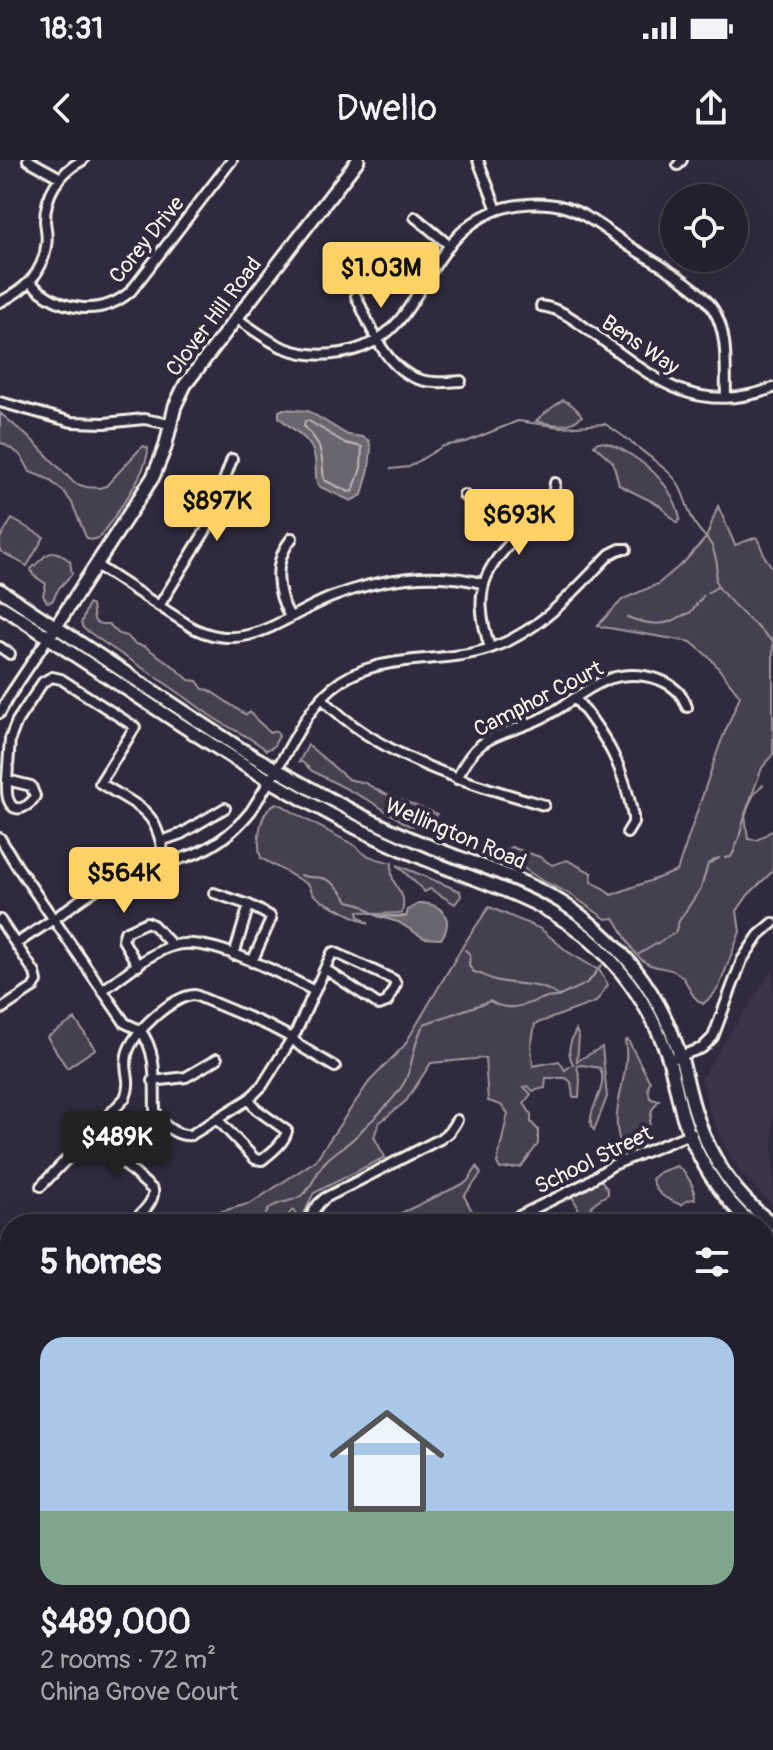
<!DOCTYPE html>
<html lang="en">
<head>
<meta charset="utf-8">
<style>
	:root { --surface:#23202e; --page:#2b2836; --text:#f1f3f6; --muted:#a3a3aa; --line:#403e4a; --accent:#ffd166 }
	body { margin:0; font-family:Pangolin,sans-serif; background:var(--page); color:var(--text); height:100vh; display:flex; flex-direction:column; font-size:30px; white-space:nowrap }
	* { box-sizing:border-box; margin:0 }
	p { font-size:26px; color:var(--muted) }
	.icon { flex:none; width:44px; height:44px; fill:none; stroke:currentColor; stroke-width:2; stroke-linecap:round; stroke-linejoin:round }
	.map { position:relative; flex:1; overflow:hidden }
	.panel { position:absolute; left:0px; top:1054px; width:774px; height:536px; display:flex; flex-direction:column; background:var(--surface); border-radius:32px 32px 0 0; box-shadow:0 8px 32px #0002,0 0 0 2px var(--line) }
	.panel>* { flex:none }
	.buttons { position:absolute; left:660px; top:24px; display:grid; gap:16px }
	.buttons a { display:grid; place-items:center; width:88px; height:88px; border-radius:50%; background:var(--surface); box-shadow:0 8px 32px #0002,0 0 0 2px var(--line); font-size:40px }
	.price { position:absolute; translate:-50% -68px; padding:0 18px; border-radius:8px; background:var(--accent); color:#111; font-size:26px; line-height:52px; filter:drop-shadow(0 2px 4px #0008) }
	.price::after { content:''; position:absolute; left:50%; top:48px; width:24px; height:18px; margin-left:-12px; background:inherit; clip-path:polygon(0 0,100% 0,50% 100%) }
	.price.selected { background:#222; color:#fff }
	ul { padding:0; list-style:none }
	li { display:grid; align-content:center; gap:16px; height:424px; padding:0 40px }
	li span { display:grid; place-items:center; height:248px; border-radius:24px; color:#555 }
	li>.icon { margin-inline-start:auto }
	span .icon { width:144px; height:144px; fill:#fffc; stroke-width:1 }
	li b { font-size:34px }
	h2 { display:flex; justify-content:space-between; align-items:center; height:96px; padding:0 40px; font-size:34px }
	.status { display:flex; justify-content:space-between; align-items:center; height:56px; padding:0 40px; background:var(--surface); direction:ltr }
	.status svg { height:22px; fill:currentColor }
	header { display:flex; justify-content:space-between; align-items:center; height:104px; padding:0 40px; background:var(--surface); font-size:36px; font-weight:600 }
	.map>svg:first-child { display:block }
	.built { fill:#3b3647 }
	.green { fill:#454050; stroke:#9c989c; stroke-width:2 }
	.water { fill:#6a6670; stroke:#a19ea0; stroke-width:2 }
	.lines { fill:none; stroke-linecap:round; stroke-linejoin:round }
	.shore { stroke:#bdb9b8; stroke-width:2 }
	.stream { stroke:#a19ea0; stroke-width:2 }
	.street-casing { stroke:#f4f1e8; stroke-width:14 }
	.secondary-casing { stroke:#f4f1e8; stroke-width:17 }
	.street { stroke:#2f2a3d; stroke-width:8 }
	.secondary { stroke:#2f2a3d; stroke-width:11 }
	.rail-casing { stroke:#f4f1e8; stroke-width:5 }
	.rail { stroke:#2f2a3d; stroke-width:2; stroke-dasharray:6; stroke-linecap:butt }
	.labels { text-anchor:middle; stroke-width:8; stroke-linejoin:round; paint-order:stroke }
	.street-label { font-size:22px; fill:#f4f1e8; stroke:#2f2a3d }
</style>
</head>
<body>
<div class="status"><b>18:31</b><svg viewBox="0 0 49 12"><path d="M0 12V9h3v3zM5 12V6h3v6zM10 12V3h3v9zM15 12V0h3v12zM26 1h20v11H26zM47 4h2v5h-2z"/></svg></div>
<header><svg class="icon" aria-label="back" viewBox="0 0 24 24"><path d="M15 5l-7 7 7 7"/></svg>Dwello<svg class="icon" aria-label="share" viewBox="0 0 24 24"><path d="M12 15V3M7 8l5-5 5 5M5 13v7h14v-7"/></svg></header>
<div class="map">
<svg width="773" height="1590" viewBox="0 0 773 1590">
	<rect width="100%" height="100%" fill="#2f2a3d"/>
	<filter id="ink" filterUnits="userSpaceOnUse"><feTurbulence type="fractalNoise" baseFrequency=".0125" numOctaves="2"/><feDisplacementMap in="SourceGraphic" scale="16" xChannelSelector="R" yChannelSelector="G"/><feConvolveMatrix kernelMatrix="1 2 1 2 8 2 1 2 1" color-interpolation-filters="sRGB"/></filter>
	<g filter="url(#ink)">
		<!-- built -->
		<path class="built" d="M773,809V1046L741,1013L726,989L709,951L701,918Z
			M773,1270V1348H764V1275Z
			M773,1390V1559L764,1558V1398Z
			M101,1580H158L162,1590H71L87,1584L100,1582Z"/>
		<!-- green -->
		<path class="green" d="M563,240C572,243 577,249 582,256C568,269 553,265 536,261C539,257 558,243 563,240Z
			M0,253L33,281L74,323L86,327L99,328L106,326L139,290L144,286L148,288C148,313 114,357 99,378L90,380L86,377L72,343L64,332L48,319L30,312C21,293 19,293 0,282Z
			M598,282C615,281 648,305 659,318C669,329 678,345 680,359L677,363L659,345L619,325L613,302L594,285Z
			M718,346L735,385L757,377L765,397L773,409V594L762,608L745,654L748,679L757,680L773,670V711L748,735L737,751L740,772L719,827L712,836L703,844C688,836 690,822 679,814C670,807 658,809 648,804C631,795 625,773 614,758L606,759L570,734L541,720L519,705L513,702L502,701L495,698V695C500,690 506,692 511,687L540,697L552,705L567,700L592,713L591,722L602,727L611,735L677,711L720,584L740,536L711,499L691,482L597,466L623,439L658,424L685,401L706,378Z
			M12,359L44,377L27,406L0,391V378Z
			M54,392L60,394L70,401L72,414L59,428L52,441L47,442L43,435L46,424L33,415L31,409L46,395Z
			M88,444L92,446C95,460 90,465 109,464L119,474L127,476L135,484L144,486L172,505L189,520L197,521L203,529L209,530L246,555L250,552C255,561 264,564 269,573L276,571L279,576L273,587L266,590C249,575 227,568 208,554C180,533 151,513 121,494C108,486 97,477 84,469L81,464Z
			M308,585L348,619L365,623L383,633L437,654L434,659L427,664L424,659C418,658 416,661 413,666L408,665L370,641L312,611L302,602H299Z
			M276,643C285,645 290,651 298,655C316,665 335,675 354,685C357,687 360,690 363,693C371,698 382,700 392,703C392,707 391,712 392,716C396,733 407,730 402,753L377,754L358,751L359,756L369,764L322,741L313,734L309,725L261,698C256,680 259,652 276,643Z
			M397,705L460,731L461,736L455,744L430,729L425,732Z
			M489,747L541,769L568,792L600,811L608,825L596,842L535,864L531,887L533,906L559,901L565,910L573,904C566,892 570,882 576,870L579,877L577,901L602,887L607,937L594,970L591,966C588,946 609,929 600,908L582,905L577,906L580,920L579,937H573L571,922L566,918H546L545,928L533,931L528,926L524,927L531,934L524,943L531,954V962L538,970V984L521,1007L500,1009L497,1003L508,953L501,945L488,941L485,898L431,903L406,941L379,963L374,977L385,997L314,1033C308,1042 307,1053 299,1060L293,1050L279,1064H197L205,1056L251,1043L315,1001L369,922L404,886L464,784Z
			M75,859L95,889L67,908L47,877Z
			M628,880L650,922L648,927L650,938L654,940H659L652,950L649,967L644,975L621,984C607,950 632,916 625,881Z
			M677,1006C687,1014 695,1026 695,1039L688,1040L681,1045C667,1039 656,1035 652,1019L660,1012Z
			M477,1007L481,1014L464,1036L479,1064H417L404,1058L399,1059L387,1064H378L467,1022Z
			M598,1021H602L608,1030V1034C590,1046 591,1041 590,1064H582L578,1047L571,1035Z
			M10,1157V1219L0,1224V1158Z
			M158,1580H350L354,1590H162Z"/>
		<!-- water -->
		<path class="water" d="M283,249L308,251L348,275L363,277L369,281L371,288L369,309L362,335L351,341L318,326C314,315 317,305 314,294C309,276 290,269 279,257V251Z
			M420,743C443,744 455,759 441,779L424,778L398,762L377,756L406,757L408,750Z"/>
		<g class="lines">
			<!-- shore -->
			<path class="shore" d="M305,261H309L345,283L362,287L361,308L353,331L349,332L324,320C321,293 324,287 304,266Z"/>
			<!-- stream -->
			<path class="stream" d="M391,309L409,307L443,286L466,282L518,261L561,267L605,264C620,273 636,286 650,297C659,305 670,311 677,322C685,335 687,349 694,362C699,372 708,378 712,386C714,392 716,398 717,404C717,413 713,421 719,428C734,448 753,462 771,480
				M707,433L717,427
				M627,457C640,462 658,467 672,461C679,458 682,455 690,453L703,436
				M725,698L731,697C743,678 744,637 763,625
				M300,715C309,719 313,716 321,718C334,720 342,731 348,741L360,744L377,756H404
				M465,790L470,794L469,806L474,812L483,815C506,829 539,818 559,837
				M639,794L675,773L679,761L701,728L708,704L719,698
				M264,1064C265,1036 291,1047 305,1033C313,1024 317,1011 325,1002C334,992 345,987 354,978C359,974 362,969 367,965C380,953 395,938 404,923C414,904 413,882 424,864L490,841C508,853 525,845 544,838C548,837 552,838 556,837C558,837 582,826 585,824C592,820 596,811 602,805
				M0,1173L10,1168"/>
			<!-- street casing -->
			<g class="street-casing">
				<path id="street" d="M28,0L59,17
					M478,0L497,50
					M678,5L682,0
					M415,57L449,85
					M30,122C58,150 99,159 131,131L232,0
					M356,136C370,164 384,208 418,219C432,224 447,222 461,221
					M0,142C24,130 43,114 46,86C48,78 46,70 45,61C45,34 59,13 83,0
					M541,146C563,149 577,162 594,174C654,218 694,257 773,228
					M236,158C251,168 266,180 282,187C319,202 367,195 395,165C403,157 410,146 416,136C437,103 454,68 492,52C513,43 542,41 564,47C587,54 606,70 626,84C651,101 697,123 713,149C729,174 725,209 726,238
					M0,242L72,262L105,263L144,259L170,264
					M464,335L513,380
					M96,405L193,468C248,495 283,456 332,437C378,419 435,409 484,424
					M159,446L206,370L232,299
					M290,457C276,432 272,402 292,378
					M0,487L10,494
					M490,488C469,422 488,405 534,359C544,348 554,339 555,323
					M322,538C378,597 468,623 544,645
					M575,538C607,577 624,607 633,657V663L627,673
					M0,553L8,538L48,478
					M457,619C478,570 502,578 544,557C583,537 607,503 657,519C672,524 682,532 687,547
					M7,620L10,579L17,561L43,522L52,517L61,519L135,567L100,623C143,650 157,648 165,703
					M7,620L31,626L35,636C31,645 15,656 9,641C6,636 7,626 7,620Z
					M0,678L17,706L125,863L140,870
					M161,681L181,674L225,648
					M214,733L249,745L270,756L271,759L252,802
					M0,760L35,813L37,821L33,828L0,850
					M16,784C30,774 44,766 58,756C76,743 94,728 115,719C138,709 163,705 186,697C212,689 234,672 251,651C263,632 275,612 286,593C299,570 312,545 332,528C377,490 439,506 491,488C541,471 574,431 610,394L620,389H626
					M234,795L249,745
					M138,806L123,780L125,772L147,762L153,765L173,786
					M103,830C124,815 151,791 176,785C211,776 282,815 315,831
					M140,870C158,892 154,924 155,950C160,964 177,977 191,975L249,939L262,926L296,872L332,793L334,792L394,820L396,824L387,842L379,845L325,809
					M669,900L702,888L713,877L742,800L759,775L773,763
					M153,921L186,917L217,899
					M217,959L255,999L262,1000C272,992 284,983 287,971L256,949L249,939
					M91,974L153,1030C155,1043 139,1055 131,1064
					M41,1026L125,938C133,919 123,912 127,895C131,873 173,835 195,835L269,866L292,878L300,886L335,907
					M309,1064C311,1053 316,1045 325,1038L440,979L449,972L457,960
					M503,1064L584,1024L613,1005L692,973
					M0,1116L10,1119
					M0,1287L3,1278L10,1270
					M0,1307L10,1333
					M0,1406L10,1401
					M506,1580L509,1590
					M679,1590V1580"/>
			</g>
			<!-- secondary casing -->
			<g class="secondary-casing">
				<path id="secondary" d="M0,430L244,591C297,621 350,652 405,676C452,697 507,712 551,736C579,752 605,774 626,798C651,826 670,863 681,898C687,918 690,938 697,957C711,1000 737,1038 773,1064
					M0,446C26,461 51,480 76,496C159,550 241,607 328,653C366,674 404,691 444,707C499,728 555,745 599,788C628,816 650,850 665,888C673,909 676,931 682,953C694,994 719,1036 752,1064
					M53,471L153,317L165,288L175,246L185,225L358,0
					M764,1074L773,1080
					M764,1129L773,1119
					M0,1497L10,1493"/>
			</g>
			<!-- street -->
			<use href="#street" class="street"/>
			<!-- secondary -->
			<use href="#secondary" class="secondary"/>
			<!-- rail casing -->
			<g class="rail-casing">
				<path id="rail" d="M764,1229L773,1224
					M0,1589L21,1580
					M35,1590L59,1580"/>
			</g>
			<!-- rail -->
			<use href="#rail" class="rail"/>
		</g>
	</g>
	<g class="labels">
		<!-- street labels -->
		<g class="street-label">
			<text transform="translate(146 79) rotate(-51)" y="8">Corey Drive</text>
			<text transform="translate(213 156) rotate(-53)" y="8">Clover Hill Road</text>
			<text transform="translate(641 184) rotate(34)" y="8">Bens Way</text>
			<text transform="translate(538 538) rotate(-27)" y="8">Camphor Court</text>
			<text transform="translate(456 673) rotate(23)" y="8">Wellington Road</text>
			<text transform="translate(593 999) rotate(-26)" y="8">School Street</text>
		</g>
	</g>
</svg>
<div class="buttons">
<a><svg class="icon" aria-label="locate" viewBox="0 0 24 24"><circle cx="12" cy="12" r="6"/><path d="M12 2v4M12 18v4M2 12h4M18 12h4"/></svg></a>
</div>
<b class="price" style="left:381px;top:150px">$1.03M</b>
<b class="price" style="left:217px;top:383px">$897K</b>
<b class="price" style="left:519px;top:397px">$693K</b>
<b class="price" style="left:124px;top:755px">$564K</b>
<b class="price selected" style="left:117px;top:1019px">$489K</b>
<section class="panel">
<h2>5 homes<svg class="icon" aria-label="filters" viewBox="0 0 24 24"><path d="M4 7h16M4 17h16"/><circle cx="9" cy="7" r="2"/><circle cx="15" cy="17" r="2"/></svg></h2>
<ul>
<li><span style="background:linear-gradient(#a9c7e8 70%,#7fa58c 0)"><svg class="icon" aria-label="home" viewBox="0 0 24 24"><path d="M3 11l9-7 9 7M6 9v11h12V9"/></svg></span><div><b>$489,000</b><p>2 rooms · 72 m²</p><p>China Grove Court</p></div></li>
</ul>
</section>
</div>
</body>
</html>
